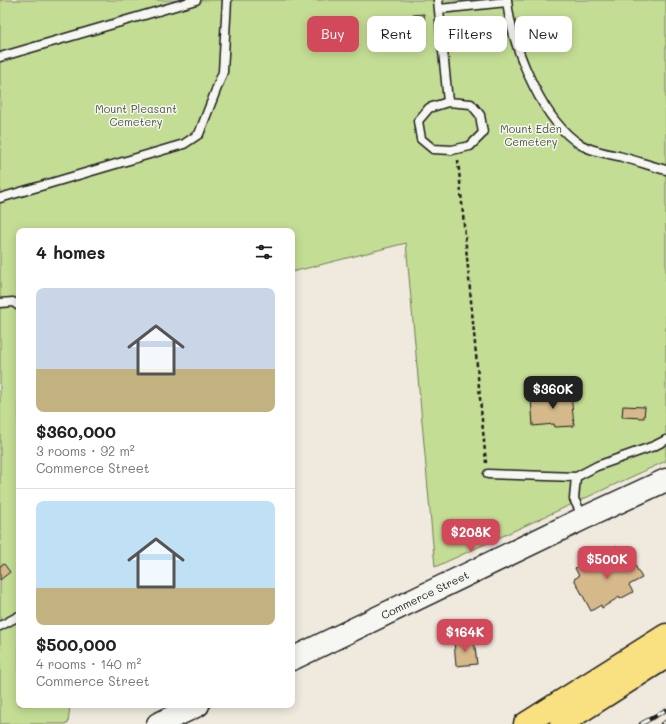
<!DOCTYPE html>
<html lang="en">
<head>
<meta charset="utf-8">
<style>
	:root { --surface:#fff; --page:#f2f2f2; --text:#202124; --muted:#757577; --line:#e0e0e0; --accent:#d1495b }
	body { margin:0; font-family:Mali,sans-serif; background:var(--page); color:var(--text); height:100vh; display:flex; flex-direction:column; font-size:15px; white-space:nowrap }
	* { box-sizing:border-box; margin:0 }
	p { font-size:13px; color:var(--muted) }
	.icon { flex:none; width:22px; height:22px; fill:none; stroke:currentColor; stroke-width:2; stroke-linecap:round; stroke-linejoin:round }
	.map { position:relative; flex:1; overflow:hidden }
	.details { position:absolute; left:16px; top:228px; width:279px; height:480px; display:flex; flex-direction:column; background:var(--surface); border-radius:8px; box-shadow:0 2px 10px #0003 }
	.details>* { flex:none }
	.banner { position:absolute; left:307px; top:16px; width:299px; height:36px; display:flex; gap:8px }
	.price { position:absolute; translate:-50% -34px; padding:0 9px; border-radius:8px; background:var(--accent); color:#fff; font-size:13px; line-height:26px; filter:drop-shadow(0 1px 2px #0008) }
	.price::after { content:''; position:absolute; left:50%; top:24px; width:12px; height:9px; margin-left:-6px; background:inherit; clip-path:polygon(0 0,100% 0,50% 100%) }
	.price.current { background:#222; color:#fff }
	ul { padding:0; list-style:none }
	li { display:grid; align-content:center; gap:8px; height:212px; padding:0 20px }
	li+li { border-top:1px solid var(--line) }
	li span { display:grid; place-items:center; height:124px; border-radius:8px; color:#555 }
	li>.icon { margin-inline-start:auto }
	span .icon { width:72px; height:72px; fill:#fffc; stroke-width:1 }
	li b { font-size:17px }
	h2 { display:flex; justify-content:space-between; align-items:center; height:48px; padding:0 20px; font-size:17px }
	.tag { padding:0 14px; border-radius:8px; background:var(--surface); box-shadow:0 2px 10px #0003; font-size:14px; line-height:36px }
	.tag.current { background:var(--accent); color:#fff }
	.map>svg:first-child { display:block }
	.green { fill:#c4dd94; stroke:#707c58 }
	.building { fill:#d5b98a; stroke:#1c1c1c }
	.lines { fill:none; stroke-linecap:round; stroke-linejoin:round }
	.lane-casing { stroke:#1c1c1c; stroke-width:11 }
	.secondary-casing { stroke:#1c1c1c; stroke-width:25 }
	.highway-casing { stroke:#1c1c1c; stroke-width:25 }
	.path { stroke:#1c1c1c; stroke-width:2.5; stroke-dasharray:4 3; stroke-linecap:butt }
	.lane { stroke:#f6f6f2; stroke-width:8 }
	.secondary { stroke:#f6f6f2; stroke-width:22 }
	.highway { stroke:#f9e181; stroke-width:22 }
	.rail-casing { stroke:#1c1c1c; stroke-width:4.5 }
	.rail { stroke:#f6f6f2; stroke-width:3; stroke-dasharray:9; stroke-linecap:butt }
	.labels { text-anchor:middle; stroke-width:3; stroke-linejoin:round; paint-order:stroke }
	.park-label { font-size:11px; fill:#4e5640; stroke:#f6f6f2 }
	.street-label { font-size:11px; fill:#1c1c1c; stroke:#f6f6f2 }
</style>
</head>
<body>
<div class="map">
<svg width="666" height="724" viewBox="0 0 666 724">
	<rect width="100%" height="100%" fill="#efeadd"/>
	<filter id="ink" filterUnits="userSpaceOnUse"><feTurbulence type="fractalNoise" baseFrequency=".025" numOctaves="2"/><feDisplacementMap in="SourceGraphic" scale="8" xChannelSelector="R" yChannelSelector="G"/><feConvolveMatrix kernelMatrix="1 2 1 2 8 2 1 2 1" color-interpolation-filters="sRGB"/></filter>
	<g filter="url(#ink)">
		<!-- green -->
		<path class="green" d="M0,0H666V461L435,567L406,243L292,272V231H19V705H70L68,724H0Z"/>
		<!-- building -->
		<path class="building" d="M424,14L425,25L414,26L413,15Z
			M18,272L19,273V286H16Z
			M571,393L574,426L555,427L554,424L533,426L531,397Z
			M623,406L645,407L644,418L622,417Z
			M617,546L621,554L627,551L642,578L629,585L633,592L620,599L619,597L602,608L601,605L591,611L574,579L579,576L575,568L583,563L587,571L596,566L594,560L601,556L605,562L615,556L611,550Z
			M4,564L10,572L0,580V566Z
			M474,639L477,664L456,666L454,641Z"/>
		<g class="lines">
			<!-- lane casing -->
			<g class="lane-casing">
				<path id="lane" d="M438,0L448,102
					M507,0C511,43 539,113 574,140C587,151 606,153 622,157C637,161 651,166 666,170
					M439,9L507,2
					M0,57L196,0
					M448,102L471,104L480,115L483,133L470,146L452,150L433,149L421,139L418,121L429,108Z
					M0,198L184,144L199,134L223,72L227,0
					M0,303L13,302L19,306
					M488,474L576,477
					M583,517L574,499L576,477L597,466L654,446L666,440
					M0,626L19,616"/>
			</g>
			<!-- secondary casing -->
			<g class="secondary-casing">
				<path id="secondary" d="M292,659L584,518L666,480
					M158,724L198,705"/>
			</g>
			<!-- highway casing -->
			<g class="highway-casing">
				<path id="highway" d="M525,724L666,635
					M561,724L666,657"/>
			</g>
			<!-- path -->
			<path class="path" d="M458,160L486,463"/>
			<!-- lane -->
			<use href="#lane" class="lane"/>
			<!-- secondary -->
			<use href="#secondary" class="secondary"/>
			<!-- highway -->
			<use href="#highway" class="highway"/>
			<!-- rail casing -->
			<g class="rail-casing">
				<path id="rail" d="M641,724L666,710
					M662,724L666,722"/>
			</g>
			<!-- rail -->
			<use href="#rail" class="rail"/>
		</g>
	</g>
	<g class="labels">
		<!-- park labels -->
		<g class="park-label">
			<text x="136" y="113">Mount Pleasant<tspan x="136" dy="13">Cemetery</tspan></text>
			<text x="531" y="133">Mount Eden<tspan x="531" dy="13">Cemetery</tspan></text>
		</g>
		<!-- street labels -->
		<g class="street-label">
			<text transform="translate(425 595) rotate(-26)" y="4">Commerce Street</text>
		</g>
	</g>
</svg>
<b class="price current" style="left:553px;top:410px">$360K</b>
<b class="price" style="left:471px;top:553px">$208K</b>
<b class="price" style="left:607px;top:580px">$500K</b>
<b class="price" style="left:465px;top:653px">$164K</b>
<div class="banner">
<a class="tag current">Buy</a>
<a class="tag">Rent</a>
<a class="tag">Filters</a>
<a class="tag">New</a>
</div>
<section class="details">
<h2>4 homes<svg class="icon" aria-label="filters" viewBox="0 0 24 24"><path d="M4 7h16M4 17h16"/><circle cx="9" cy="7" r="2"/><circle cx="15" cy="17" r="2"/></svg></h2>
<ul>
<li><span style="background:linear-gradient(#c9d6e8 65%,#c2b280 0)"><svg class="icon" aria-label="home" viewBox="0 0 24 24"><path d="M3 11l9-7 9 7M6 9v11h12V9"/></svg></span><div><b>$360,000</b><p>3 rooms · 92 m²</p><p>Commerce Street</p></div></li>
<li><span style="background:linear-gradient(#bfe0f5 70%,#c2b280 0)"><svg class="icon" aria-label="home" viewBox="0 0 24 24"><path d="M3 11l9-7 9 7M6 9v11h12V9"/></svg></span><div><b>$500,000</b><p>4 rooms · 140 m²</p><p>Commerce Street</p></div></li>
</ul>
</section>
</div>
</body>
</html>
